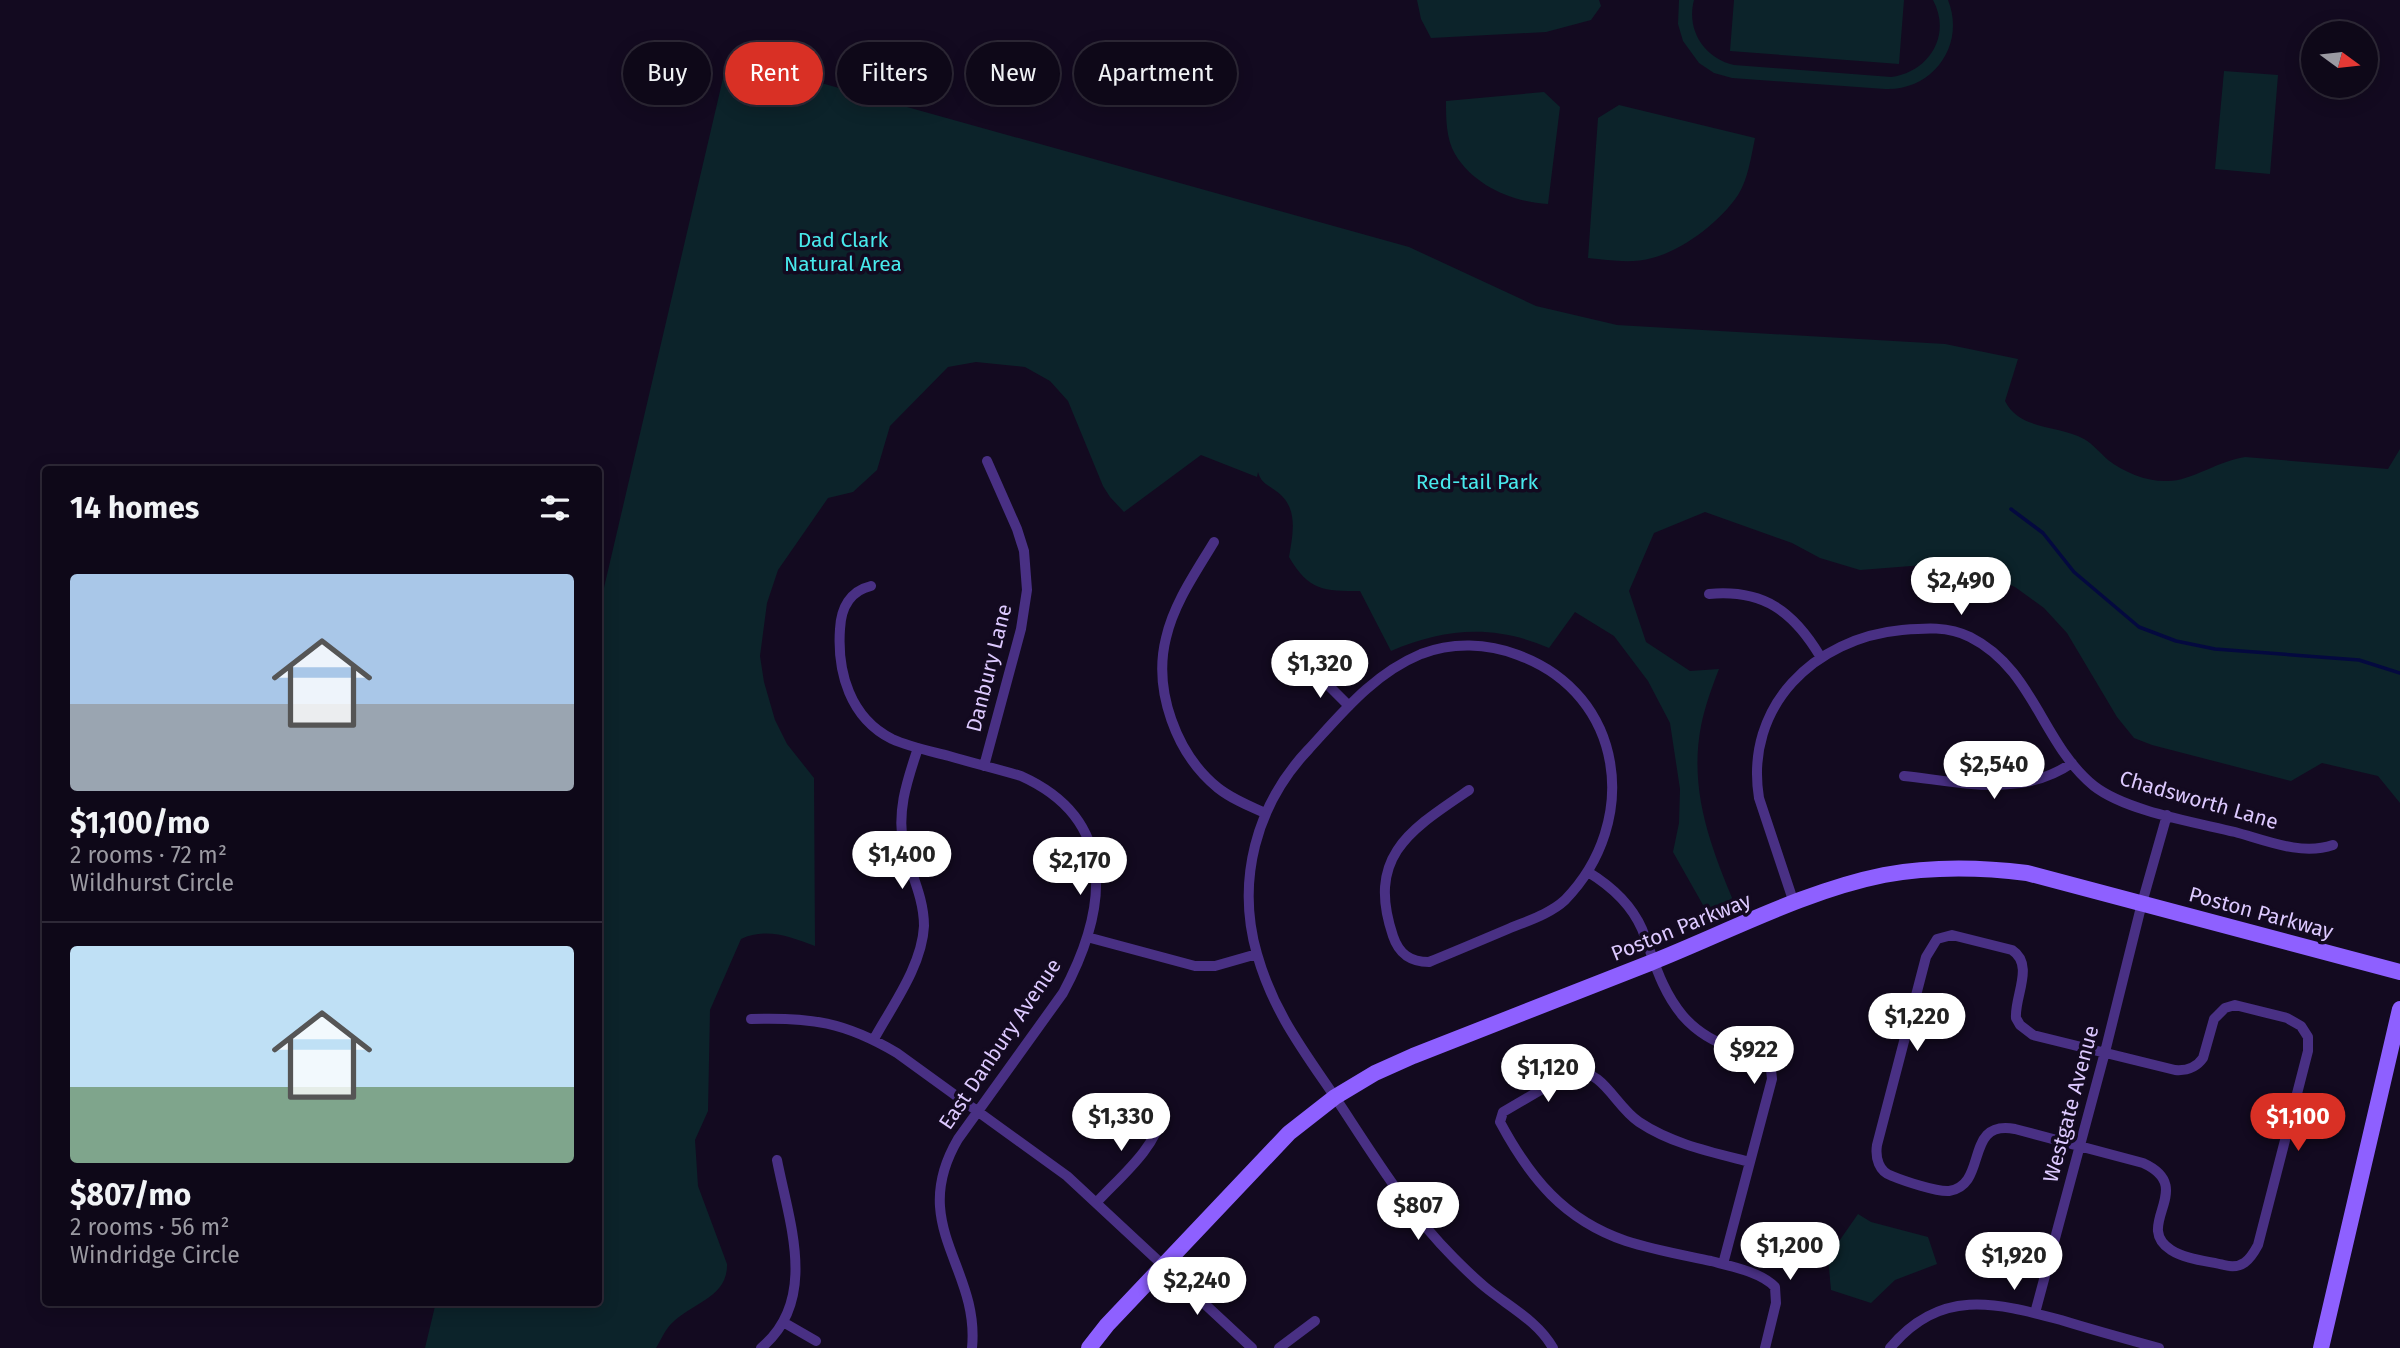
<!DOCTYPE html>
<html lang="en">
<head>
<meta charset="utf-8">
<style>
	:root { --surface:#0e0818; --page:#171121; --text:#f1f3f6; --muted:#9b9aa2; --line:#2e2937; --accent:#d93025 }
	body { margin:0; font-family:"Fira Sans",sans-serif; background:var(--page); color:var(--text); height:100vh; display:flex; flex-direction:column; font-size:26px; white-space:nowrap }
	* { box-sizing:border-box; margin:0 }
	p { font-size:23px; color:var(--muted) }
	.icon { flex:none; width:38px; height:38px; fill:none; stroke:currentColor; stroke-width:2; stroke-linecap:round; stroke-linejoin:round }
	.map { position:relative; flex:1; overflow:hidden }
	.side { position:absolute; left:42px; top:466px; width:560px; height:840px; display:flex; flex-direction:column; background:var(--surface); border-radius:7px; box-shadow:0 4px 18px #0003,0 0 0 2px var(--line) }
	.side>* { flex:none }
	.top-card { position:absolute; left:623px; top:42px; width:665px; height:63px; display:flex; gap:14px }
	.needle { width:46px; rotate:105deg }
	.tools { position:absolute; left:2301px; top:21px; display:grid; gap:14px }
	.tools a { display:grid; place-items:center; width:77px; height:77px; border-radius:50%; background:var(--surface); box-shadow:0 4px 18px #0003,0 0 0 2px var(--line); font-size:35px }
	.price { position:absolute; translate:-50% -60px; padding:0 16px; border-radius:24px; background:#fff; color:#222; font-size:23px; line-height:46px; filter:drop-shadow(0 2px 4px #0008) }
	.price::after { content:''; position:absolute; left:50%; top:42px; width:21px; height:16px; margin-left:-10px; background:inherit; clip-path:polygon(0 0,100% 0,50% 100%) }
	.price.current { background:var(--accent); color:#fff }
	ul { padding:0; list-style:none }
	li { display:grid; align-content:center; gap:14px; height:371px; padding:0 28px }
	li+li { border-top:2px solid var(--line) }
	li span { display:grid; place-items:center; height:217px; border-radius:7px; color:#555 }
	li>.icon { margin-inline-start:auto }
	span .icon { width:126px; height:126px; fill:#fffc; stroke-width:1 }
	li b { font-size:30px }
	h2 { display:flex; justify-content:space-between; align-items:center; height:84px; padding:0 28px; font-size:30px }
	.chip { padding:0 24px; border-radius:32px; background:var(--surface); box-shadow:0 4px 18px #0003,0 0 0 2px var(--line); font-size:24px; line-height:63px }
	.chip.current { background:var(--accent); color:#fff }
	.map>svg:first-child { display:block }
	.green { fill:#0c232a }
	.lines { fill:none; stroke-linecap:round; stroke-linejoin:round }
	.stream { stroke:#04093f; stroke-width:3.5 }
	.street { stroke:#493084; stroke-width:10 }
	.secondary { stroke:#8e60ff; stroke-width:16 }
	.labels { text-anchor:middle; stroke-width:7; stroke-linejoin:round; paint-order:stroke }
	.park-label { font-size:21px; fill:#48e9ec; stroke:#130a20 }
	.street-label { font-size:21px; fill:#ddc9ff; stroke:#130a20 }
</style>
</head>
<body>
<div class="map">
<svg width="2400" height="1348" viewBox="0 0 2400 1348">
	<rect width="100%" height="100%" fill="#130a20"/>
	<!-- green -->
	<path class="green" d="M1417,0H1599L1601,6L1591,20L1546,32L1431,38L1421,19Z
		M1679,0H1694C1686,30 1704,58 1734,65L1891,77C1929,72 1952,35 1933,0H1948C1966,45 1933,91 1885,89L1732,78L1714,73L1699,63L1683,41L1678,24Z
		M1734,0H1904L1899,64L1730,51Z
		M728,57L1409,247L1536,306L1617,325L1945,344L2018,359L2005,401C2020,431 2057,424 2084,439C2094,445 2100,453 2108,460C2125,473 2148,482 2168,481C2191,481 2218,461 2245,457L2388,469L2400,449V803L2378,776L2322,763L2291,781L2152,745L2134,738L2117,717L2067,633L2044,608L2015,587L1984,574L1953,566L1924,565L1860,570L1820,558L1792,543L1705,512L1654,533L1629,591L1646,642L1690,671L1719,669C1712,687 1705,706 1701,726C1688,793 1713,853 1739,914L1708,926H1697L1703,905L1673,852L1679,823L1680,789L1670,723L1648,681L1614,636L1575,612L1549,648C1494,624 1445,628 1391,651L1360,591C1324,591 1309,591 1289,557C1293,533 1299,507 1276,491C1267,484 1261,483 1258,472L1257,477L1201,455L1124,512L1110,497L1103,486L1068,401L1050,381L1025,367L976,362L948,367L890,426L877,470L853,492L828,498L778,570L767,603L760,656L764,682L775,720L787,744L814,778L815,946C791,937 766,927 741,939L710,1010L708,1111L695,1140L698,1186L727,1264C728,1298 691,1303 671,1324C665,1330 661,1340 656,1348H425L436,1302H598L599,609Z
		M2224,71L2278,75L2270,174L2215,169Z
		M1544,92L1560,107L1548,204C1513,202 1474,186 1455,154C1446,139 1446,118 1446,101Z
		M1619,105L1755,138C1751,157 1748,179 1738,195C1721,221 1682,251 1652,258C1632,264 1608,260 1588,258L1598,118Z
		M1858,1214L1871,1222L1928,1237L1937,1264L1895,1280L1871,1303L1831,1290L1828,1257Z"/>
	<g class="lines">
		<!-- stream -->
		<path class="stream" d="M2011,509L2043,533L2074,572L2139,627L2176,641L2215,649L2359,660L2400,673"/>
		<!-- street -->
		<path class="street" d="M1214,542C1196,572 1174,603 1166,638C1153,690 1176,754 1218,788C1232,799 1249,806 1265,813
			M871,586C850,591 841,608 840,629C837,672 850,718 892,739C910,747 930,751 949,756C973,763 997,769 1021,776C1121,821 1106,913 1063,993L958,1139C907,1226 980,1267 972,1348
			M1709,594C1763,589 1793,611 1820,656
			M1314,671L1349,706
			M984,766L1021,629L1027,590L1024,551L1017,529L987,461
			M1904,776C1961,782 2022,798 2072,763
			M1469,790C1410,830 1366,856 1393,936C1399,954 1410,962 1429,962C1456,951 1482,940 1508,929C1527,921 1550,914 1565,900C1641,822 1625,694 1518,655C1487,643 1452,642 1421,654C1373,674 1342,713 1308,750C1256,805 1236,881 1257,954C1273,1011 1303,1050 1335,1097C1372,1153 1406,1210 1454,1258C1463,1267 1474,1278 1485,1287C1508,1306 1538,1321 1553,1348
			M1588,872C1611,886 1631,904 1642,929C1654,960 1661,990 1683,1016C1697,1032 1716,1043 1736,1049C1744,1051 1755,1052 1762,1056C1771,1060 1771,1070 1772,1079L1723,1264
			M1794,903L1759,798C1744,706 1815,638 1902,630C1925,628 1948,626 1970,637C2034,669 2042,744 2094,786C2126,811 2194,822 2235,832C2265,840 2301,856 2333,845
			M1952,935L2012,950C2035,965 2014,997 2016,1018L2020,1025L2033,1035L2175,1070C2187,1071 2196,1068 2203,1058L2214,1019L2225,1008L2235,1005L2287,1018L2301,1026L2308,1037V1051L2258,1245C2250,1260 2242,1270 2224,1265C2207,1261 2185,1259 2171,1250C2132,1225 2198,1188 2143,1163L2015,1129C1963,1119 1989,1185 1949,1191C1937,1192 1904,1181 1892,1176C1879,1172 1875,1158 1877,1145L1926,957L1937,939Z
			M1087,937L1195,966H1215L1257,954
			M751,1019C811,1017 845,1022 897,1053L1067,1176L1252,1348
			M874,1039C892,1006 922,966 924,926C924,898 911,874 904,848C896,812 907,781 918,748
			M1750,1162C1711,1152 1672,1144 1639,1122C1615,1106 1604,1070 1573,1071L1503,1112L1500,1122C1530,1178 1564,1220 1626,1241C1654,1250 1683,1255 1711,1261C1730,1266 1761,1272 1775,1287L1776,1303L1765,1348
			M1097,1202C1121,1176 1155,1149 1163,1113
			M2035,1313L2105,1052L2142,903L2167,815
			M783,1322L816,1341
			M761,1348C819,1300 789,1222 777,1160
			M1279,1348L1315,1321
			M1890,1348C1940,1288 1994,1302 2061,1320C2093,1330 2126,1339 2159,1348"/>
		<!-- secondary -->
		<path class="secondary" d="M1089,1348L1107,1325L1289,1133L1335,1097L1375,1073L1413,1056C1492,1025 1571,994 1650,963C1726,933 1804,891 1884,875C1933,866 1979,867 2027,873L2400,972
			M2321,1348L2400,1009"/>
	</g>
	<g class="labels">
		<!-- park labels -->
		<g class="park-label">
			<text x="843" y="247">Dad Clark<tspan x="843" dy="24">Natural Area</tspan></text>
			<text x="1477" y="489">Red-tail Park</text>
		</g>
		<!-- street labels -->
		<g class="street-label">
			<text transform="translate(989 668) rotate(-76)" y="7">Danbury Lane</text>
			<text transform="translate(2199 800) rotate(16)" y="7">Chadsworth Lane</text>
			<text transform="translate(2261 913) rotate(15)" y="7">Poston Parkway</text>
			<text transform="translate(1681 927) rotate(-22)" y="7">Poston Parkway</text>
			<text transform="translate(1000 1044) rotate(-56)" y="7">East Danbury Avenue</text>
			<text transform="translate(2071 1104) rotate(-75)" y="7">Westgate Avenue</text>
		</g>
	</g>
</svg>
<div class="tools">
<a><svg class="needle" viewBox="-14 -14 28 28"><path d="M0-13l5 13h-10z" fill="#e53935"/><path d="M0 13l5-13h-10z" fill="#9b9aa2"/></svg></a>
</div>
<b class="price" style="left:1961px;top:617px">$2,490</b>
<b class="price" style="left:1320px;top:700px">$1,320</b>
<b class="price" style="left:1994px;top:801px">$2,540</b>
<b class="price" style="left:902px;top:891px">$1,400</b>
<b class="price" style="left:1080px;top:897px">$2,170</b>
<b class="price" style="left:1917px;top:1053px">$1,220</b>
<b class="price" style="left:1754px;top:1086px">$922</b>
<b class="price" style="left:1548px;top:1104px">$1,120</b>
<b class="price" style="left:1121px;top:1153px">$1,330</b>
<b class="price current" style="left:2298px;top:1153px">$1,100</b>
<b class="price" style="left:1418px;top:1242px">$807</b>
<b class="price" style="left:1790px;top:1282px">$1,200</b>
<b class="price" style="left:2014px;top:1292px">$1,920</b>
<b class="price" style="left:1197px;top:1317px">$2,240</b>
<div class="top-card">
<a class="chip">Buy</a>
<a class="chip current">Rent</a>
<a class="chip">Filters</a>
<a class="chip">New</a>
<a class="chip">Apartment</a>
</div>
<section class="side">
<h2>14 homes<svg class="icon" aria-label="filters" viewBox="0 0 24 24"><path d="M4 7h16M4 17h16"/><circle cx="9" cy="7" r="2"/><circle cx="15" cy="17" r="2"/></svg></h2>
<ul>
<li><span style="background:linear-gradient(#a9c7e8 60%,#9aa5b1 0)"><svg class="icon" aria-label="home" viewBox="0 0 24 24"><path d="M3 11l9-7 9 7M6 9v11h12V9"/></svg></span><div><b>$1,100/mo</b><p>2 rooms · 72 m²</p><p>Wildhurst Circle</p></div></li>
<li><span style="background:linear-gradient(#bfe0f5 65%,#7fa58c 0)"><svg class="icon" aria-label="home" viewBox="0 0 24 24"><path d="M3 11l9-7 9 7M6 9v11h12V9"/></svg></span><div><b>$807/mo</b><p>2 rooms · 56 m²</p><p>Windridge Circle</p></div></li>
</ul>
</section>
</div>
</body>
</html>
